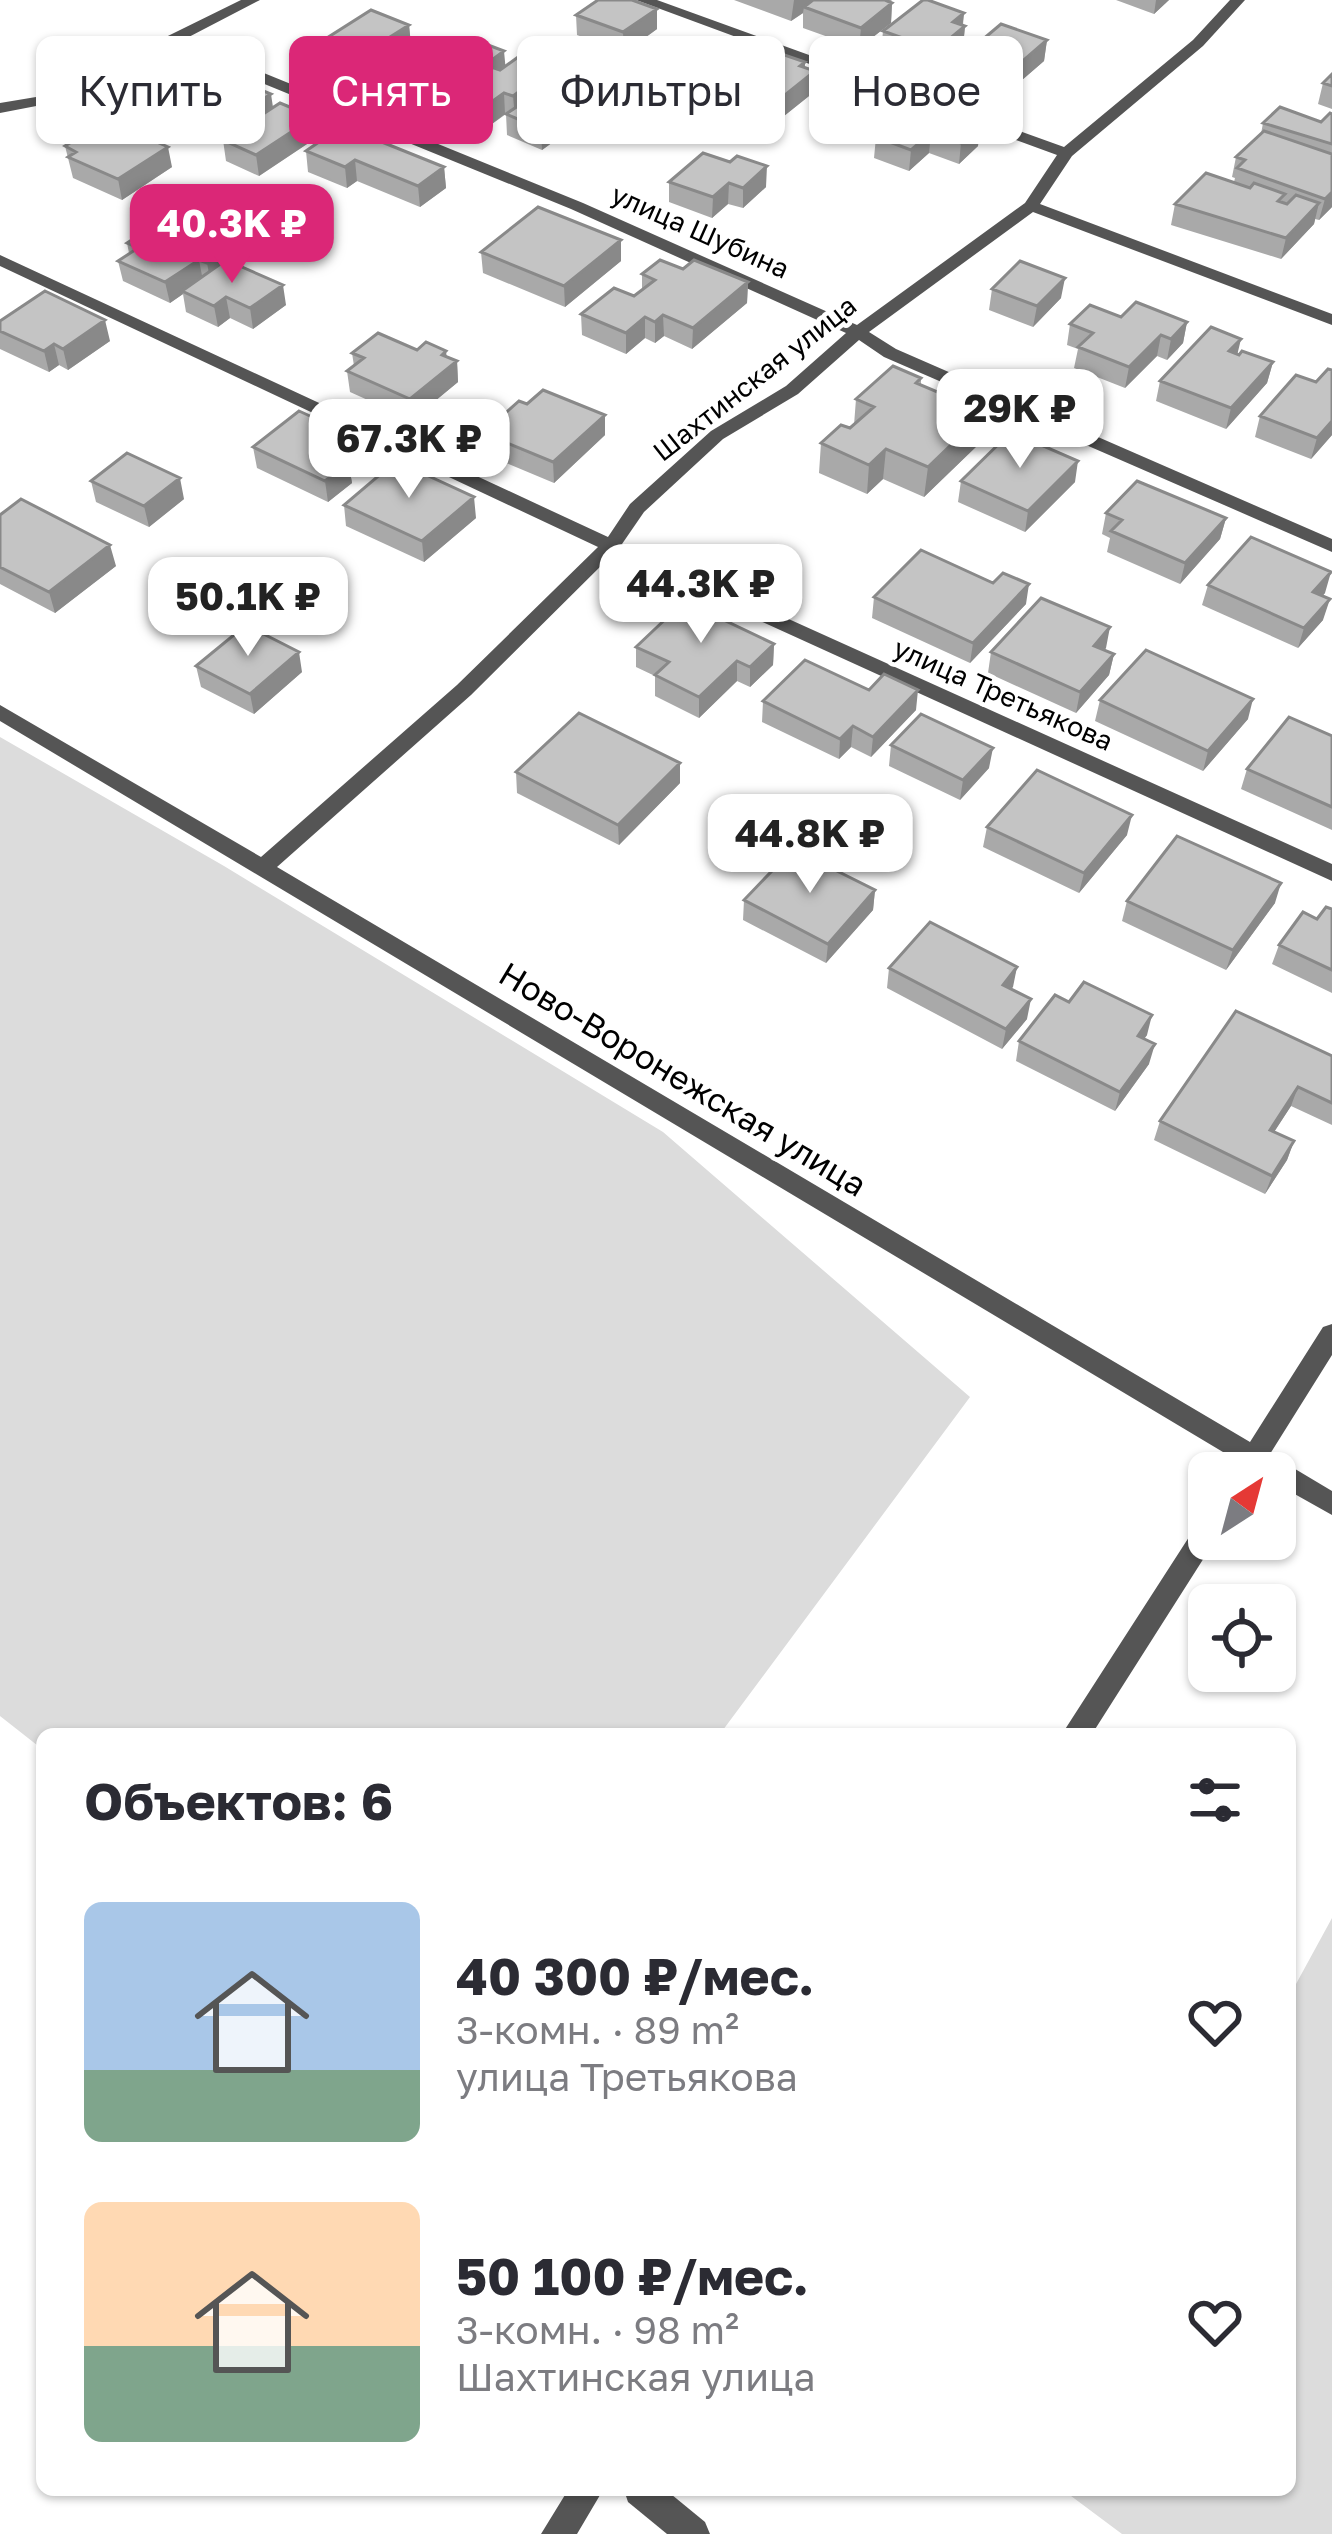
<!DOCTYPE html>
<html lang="ru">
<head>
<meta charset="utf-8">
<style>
	:root { --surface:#fff; --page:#f7f7f7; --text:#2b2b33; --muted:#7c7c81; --accent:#db2777 }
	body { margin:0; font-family:"Golos Text",sans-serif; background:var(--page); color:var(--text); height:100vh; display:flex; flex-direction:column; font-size:45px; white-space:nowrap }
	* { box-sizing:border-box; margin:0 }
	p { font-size:39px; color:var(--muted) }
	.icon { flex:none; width:66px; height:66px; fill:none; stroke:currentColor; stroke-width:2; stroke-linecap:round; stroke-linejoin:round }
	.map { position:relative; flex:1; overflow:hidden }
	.details { position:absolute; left:36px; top:1728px; width:1260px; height:768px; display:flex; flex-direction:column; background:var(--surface); border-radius:18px; box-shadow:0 3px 9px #0004 }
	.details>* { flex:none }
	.hud { position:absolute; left:36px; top:36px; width:1260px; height:108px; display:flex; gap:24px }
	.needle { width:78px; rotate:36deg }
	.tools { position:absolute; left:1188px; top:1452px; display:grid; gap:24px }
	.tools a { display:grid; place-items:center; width:108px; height:108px; border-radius:18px; background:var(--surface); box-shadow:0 3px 9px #0004; font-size:60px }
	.price { position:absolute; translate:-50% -102px; padding:0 27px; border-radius:24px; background:#fff; color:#222; font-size:39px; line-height:78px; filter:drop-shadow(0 3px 6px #0008) }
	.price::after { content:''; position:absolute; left:50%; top:72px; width:36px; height:27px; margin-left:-18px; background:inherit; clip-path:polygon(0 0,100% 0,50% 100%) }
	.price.current { background:var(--accent); color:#fff }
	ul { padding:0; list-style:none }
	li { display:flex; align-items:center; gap:36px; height:300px; padding:0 48px }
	li span { display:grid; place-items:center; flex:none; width:336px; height:240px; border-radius:18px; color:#555 }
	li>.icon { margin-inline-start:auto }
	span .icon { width:144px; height:144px; fill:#fffc; stroke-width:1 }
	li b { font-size:51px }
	h2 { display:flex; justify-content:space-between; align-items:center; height:144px; padding:0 48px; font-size:51px }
	.pill { padding:0 42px; border-radius:18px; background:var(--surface); box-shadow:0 3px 9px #0004; font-size:42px; line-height:108px }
	.pill.current { background:var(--accent); color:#fff }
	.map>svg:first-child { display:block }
	.green { fill:#dcdcdc }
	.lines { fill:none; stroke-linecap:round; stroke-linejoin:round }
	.service { fill:#555; fill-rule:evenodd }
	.minor { fill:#555; fill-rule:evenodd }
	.wall { fill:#a9a9a9 }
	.shaded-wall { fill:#898989 }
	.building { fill:#c4c4c4; stroke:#898989; stroke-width:3 }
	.labels { text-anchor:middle; stroke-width:9; stroke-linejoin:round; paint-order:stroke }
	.far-street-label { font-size:27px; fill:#000; stroke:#fff }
	.street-label { font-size:33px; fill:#000; stroke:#fff }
</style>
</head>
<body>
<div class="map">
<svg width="1332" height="2534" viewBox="0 0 1332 2534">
	<rect width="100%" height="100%" fill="#fff"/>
	<!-- green -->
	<path class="green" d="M0,737L224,866L663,1132L970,1397L720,1734H42V1749L0,1716Z
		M1332,1918V2534H1122L1063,2490H1290V1995Z"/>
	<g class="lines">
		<!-- service -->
		<path class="service" d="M624,2490H666L705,2522L710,2534H667L628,2502Z"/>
		<!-- minor -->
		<path class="minor" d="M241,0H260L183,40L583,203L857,325L1025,203L1057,155L636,0H657L1064,147L1193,40L1230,0H1245L1203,46L1072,156L1040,204L1332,314V325L1033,212L869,332L896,349L1332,539V552L884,357L859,340L798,394L723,439L644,512L622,544L1332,864V881L613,554L471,695L277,867L1250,1442L1323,1327L1332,1324V1355L1270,1454L1332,1491V1515L1275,1483V1473H1231L1238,1461L0,721V705L261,857L457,685L598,547L0,266V255L608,537L630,504L711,431L786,386L846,333L571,209L171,46L57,102L0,113V103L48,95Z
			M1209,1516V1539H1216L1092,1734H1062L1200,1520Z
			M568,2490H603L577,2534H541Z"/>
	</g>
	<!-- wall -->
	<path class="wall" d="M734,0H892L890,2L892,3L891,23L859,48L803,28V13L791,21Z
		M1116,0H1169L1154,14Z
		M657,9V29L624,53L577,35L576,15Z
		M964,13L963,25L965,26L963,47L934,71L881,52L883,31Z
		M409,25L411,45L408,47L433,74L505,66L623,116L587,143L564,134L542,150L507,135L506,114L485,129L422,105L420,86L404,97L322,64L319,43Z
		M1047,40L1044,61L1000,99L954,83L956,62Z
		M805,62V68L814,92L774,124L749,115L743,119L665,90V69Z
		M198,64L273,108L316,138L259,176L226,161L223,140L225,139L178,119L166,127L147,119L143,98Z
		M1332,74V109L1318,104L1323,83Z
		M916,103L978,146L959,164L929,153L909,171L874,158L876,137Z
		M1332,114V207L1319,220L1315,219L1314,224L1281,259L1171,225L1175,204L1234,182L1235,178L1232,177L1236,157L1261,134L1263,123L1321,122Z
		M65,146L172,167L122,200L73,178Z
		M306,151L444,167L446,188L420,207L357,181L347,188L308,172Z
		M703,153L766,187L743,208L728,204L712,218L669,202V182Z
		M242,240L245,260L238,265L286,305L253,329L230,318L218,327L186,312L183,294L170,303L123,281L118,261L129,253L127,243Z
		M481,252L621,261L565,307L483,273Z
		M683,269L748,282L747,303L692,349L664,336L655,343L645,338L626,354L582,335L581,314L634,296L642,290V274Z
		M992,289L1061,298L1033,327L989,310Z
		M1121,317L1187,322L1183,343L1167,360L1157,356L1125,388L1074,368L1078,349L1067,345L1070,324Z
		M0,321L110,341L68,370L59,365L49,372L0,349Z
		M417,350L447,357L457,361L458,382L412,420L350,392L347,371L354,366L352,353Z
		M1237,355L1273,362L1267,383L1226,429L1156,401L1160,381Z
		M1332,370V435L1311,459L1255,437L1260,416L1316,382Z
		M921,378V385L981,442L924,497L883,479L867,494L819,473L821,443L854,425L856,399Z
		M527,404L605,415V435L554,483L485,454L483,433Z
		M253,447L359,458L349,466L352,483L328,502L257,468Z
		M91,481L184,499L149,527L96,502Z
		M961,481L1075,482L1025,532L958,502Z
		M344,505L476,518L424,562L346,526Z
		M1106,513L1226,518L1220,539L1180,584L1107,552L1110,538L1102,534Z
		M0,515L116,566L55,613L0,584Z
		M1208,585L1325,593L1322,596L1323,620L1298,648L1202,605Z
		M874,597L1026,604L970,663L872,618Z
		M731,624L774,644L773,665L750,687L737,681L699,718L655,696V676L636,667V647Z
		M1106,648L1104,650L1114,654L1109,675L1076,713L988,673L991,652Z
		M196,666L302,672L254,714L201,687Z
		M869,690L916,710L871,757L851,747L839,759L762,722L763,701Z
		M1100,700L1248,719L1203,771L1095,721Z
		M1332,736V830L1241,789L1247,769Z
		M891,745L989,768L960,800L889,766Z
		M516,772L680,783L619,845L517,793Z
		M987,827L1127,835L1079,893L983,847Z
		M875,890L873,910L826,963L743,920L744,900Z
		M1127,901L1275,903L1226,970L1122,921Z
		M1332,909V993L1272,964L1279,945Z
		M1017,967L1011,989L1027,1019L1002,1049L887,988L889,968Z
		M1069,1002L1147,1035L1144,1039L1149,1064L1115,1111L1016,1061L1019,1041Z
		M1332,1056V1125L1291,1106L1274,1132L1294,1141L1287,1160L1265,1194L1154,1140L1160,1121Z"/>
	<!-- shaded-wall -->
	<path class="shaded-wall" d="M794,0H819L804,7L803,13L791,21Z
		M1156,0H1169L1154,14Z
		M892,3L891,23L859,48L861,28Z
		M657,9V29L624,53L623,32Z
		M964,13L962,29L965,26L963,47L934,71L936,50L953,22Z
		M409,25L411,45L390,59L387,39Z
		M1047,40L1044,61L1000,99L1003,78Z
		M504,51L506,72L485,65Z
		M432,56L434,77L404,97L402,76Z
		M805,62L804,80L815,71L814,92L774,124L775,103L800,66Z
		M553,67L554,88L515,117L513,96Z
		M504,93L505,114L485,129L483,108Z
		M271,94L274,114L232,142L228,121Z
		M749,94V115L743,119L744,98Z
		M623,96V116L587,143L586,122Z
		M174,98L178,119L166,127L162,106Z
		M564,113V134L542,150L541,129Z
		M314,117L316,138L259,176L256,155Z
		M981,125L978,146L959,164L961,143Z
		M931,133L929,153L909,171L911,150Z
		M168,147L172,167L122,200L118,179Z
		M355,160L357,181L347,188L345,167Z
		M767,166L766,187L743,208V188Z
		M444,167L446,188L420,207L418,186Z
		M729,183L728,204L712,218L713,197Z
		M1332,192V207L1319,220L1325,199Z
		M1319,203L1314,224L1281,259L1286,238Z
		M242,240L245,260L211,284L207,263Z
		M621,240V261L565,307L564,286Z
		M199,260L203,281L182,291L183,294L170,303L165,282Z
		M1065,278L1061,298L1033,327L1037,306Z
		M748,282L747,303L692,349L693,328Z
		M283,285L286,305L253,329L250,308Z
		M226,297L230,318L218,327L214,306Z
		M663,315L664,336L655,343V322Z
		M645,317V338L626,354V333Z
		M105,320L110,341L68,370L63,349Z
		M1187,322L1183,343L1167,360L1171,339Z
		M1161,335L1157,356L1125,388L1129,367Z
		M1241,339L1236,360L1229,351Z
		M54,344L59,365L49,372L44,351Z
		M446,351L448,368L457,361L458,382L412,420L410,399Z
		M1273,362L1267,383L1226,429L1231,408Z
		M985,412L981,442L924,497L928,467Z
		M605,415V435L554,483L553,462Z
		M1332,421V435L1311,459L1317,438Z
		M356,437L359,458L349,466L352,483L328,502L325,481L334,455Z
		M886,449L883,479L867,494L869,465Z
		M1078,461L1075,482L1025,532L1028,511Z
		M180,478L184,499L149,527L144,506Z
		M474,497L476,518L424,562L422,541Z
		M1226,518L1220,539L1180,584L1185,563Z
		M110,545L116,566L55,613L49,592Z
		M1331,572L1325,593L1307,613L1313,592Z
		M1029,584L1026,604L970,663L973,643Z
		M1330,599L1323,620L1298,648L1304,628Z
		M1110,627L1106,648L1090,666L1094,646Z
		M774,644L773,665L750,687V667Z
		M299,652L302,672L254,714L250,694Z
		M1114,654L1109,675L1076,713L1080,692Z
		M737,661V681L699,718V697Z
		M918,690L916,710L871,757L873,737Z
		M1253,699L1248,719L1203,771L1208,751Z
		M853,726L851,747L839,759L840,739Z
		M993,748L989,768L960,800L963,780Z
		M680,763V783L619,845L618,825Z
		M1132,815L1127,835L1079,893L1084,873Z
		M1281,883L1275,903L1226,970L1233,950Z
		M875,890L873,910L826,963L828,944Z
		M1017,967L1013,987L999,1004L1003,985Z
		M1031,999L1027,1019L1002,1049L1006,1029Z
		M1152,1015L1147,1035L1132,1055L1138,1036Z
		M1155,1044L1149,1064L1115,1111L1120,1092Z
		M1298,1087L1291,1106L1263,1149L1270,1130Z
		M1294,1141L1287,1160L1265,1194L1272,1176Z"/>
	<!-- building -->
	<path class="building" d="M598,0H632L657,9L623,32L576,15Z
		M813,0H885L892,3L861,28L804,7Z
		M923,0H928L964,13L953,22L965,26L936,50L883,31Z
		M371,10L409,25L387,39L432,56L402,76L319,43Z
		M1001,24L1047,40L1003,78L956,62Z
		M480,42L504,51L485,65L500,70L521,55L553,67L513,96L504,93L483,108L420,84Z
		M692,48L741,66L764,48L805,62L800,66L815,71L775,103L749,94L744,98L665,69Z
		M198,64L271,94L228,121L174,98L162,106L143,98Z
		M1332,74V86L1323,83Z
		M548,86L581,99L599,86L623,96L586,122L564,113L541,129L506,114Z
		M280,103L314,117L256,155L223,140Z
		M916,103L981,125L961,143L931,133L911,150L876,137Z
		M1280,107L1321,122L1330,113L1332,114V144L1263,123Z
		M107,120L168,147L118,179L68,157L76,152L65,146Z
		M342,126L444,167L418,186L355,160L345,167L306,151Z
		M1264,131L1332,154V192L1325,199L1237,168L1245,160L1236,157Z
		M703,153L730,162L737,156L767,166L743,188L729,183L713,197L669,182Z
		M1206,173L1250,188L1254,183L1285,194L1278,201L1287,204L1296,195L1319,203L1286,238L1175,204Z
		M538,207L621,240L564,286L481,252Z
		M177,210L242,240L207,263L199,260L165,282L118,261L138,248L127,243Z
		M226,260L283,285L250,308L226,297L214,306L182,291Z
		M660,260L683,269L694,260L748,282L693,328L663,315L655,322L645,317L626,333L581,314L614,288L634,296L655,280L642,274Z
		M1020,261L1065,278L1037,306L992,289Z
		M45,291L105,320L63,349L54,344L44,351L0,331V321Z
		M1136,302L1187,322L1171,339L1161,335L1129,367L1078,347L1093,333L1070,324L1090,305L1121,317Z
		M1211,327L1241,339L1229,351L1239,355L1242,351L1273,362L1231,408L1160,381Z
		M378,333L417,350L426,342L446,351L442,355L457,361L410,399L347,371L364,358L352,353Z
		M893,366L921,378L916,383L985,412L928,467L886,449L869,465L821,443L841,425L850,428L874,407L856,399Z
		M1328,369L1332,370V421L1317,438L1260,416L1296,375L1316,382Z
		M543,390L605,415L553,462L483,433L519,401L527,404Z
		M299,411L356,437L334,455L349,462L325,481L253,447Z
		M1011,432L1078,461L1028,511L961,481Z
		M127,453L180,478L144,506L91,481Z
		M396,461L474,497L422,541L344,505Z
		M1137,481L1226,518L1185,563L1111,531L1122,520L1106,513Z
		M21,499L110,545L49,592L0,567V515Z
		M1251,537L1331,572L1313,592L1330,599L1304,628L1208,585Z
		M921,550L993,583L1003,573L1029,584L973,643L874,597Z
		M692,594L731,613L724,620L774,644L750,667L737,661L699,697L655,675L669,662L636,647Z
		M1041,598L1110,627L1094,646L1114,654L1080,692L991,652Z
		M246,625L299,652L250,694L196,666Z
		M1146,650L1253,699L1208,751L1100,700Z
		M805,660L869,690L884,674L918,690L873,737L853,726L840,739L763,701Z
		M579,713L680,763L618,825L516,772Z
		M921,714L993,748L963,780L891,745Z
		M1289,717L1332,736V807L1247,769Z
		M1037,770L1132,815L1084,873L987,827Z
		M1177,836L1281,883L1233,950L1127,901Z
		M793,849L875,890L828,944L744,900Z
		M1326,907L1332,909V970L1279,945L1303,912L1317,919Z
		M930,922L1017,967L1003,985L1031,999L1006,1029L889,968Z
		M1084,982L1152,1015L1138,1036L1155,1044L1120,1092L1019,1041L1055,995L1069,1002Z
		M1236,1011L1332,1056V1103L1298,1087L1270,1130L1294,1141L1272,1176L1160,1121Z"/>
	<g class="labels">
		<!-- far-street labels -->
		<g class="far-street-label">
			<text transform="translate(700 232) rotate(24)" y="9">улица Шубина</text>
			<text transform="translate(755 379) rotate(-38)" y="9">Шахтинская улица</text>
			<text transform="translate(1003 695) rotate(24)" y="9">улица Третьякова</text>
		</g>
		<!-- street labels -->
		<g class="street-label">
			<text transform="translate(683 1079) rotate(31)" y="12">Ново-Воронежская улица</text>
		</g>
	</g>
</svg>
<div class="tools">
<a><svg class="needle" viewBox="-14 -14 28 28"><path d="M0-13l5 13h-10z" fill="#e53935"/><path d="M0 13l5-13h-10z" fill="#7c7c81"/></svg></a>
<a><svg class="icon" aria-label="locate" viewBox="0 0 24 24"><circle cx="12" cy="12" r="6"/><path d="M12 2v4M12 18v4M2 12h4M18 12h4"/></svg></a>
</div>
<b class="price current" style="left:232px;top:286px">40.3K ₽</b>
<b class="price" style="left:1020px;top:471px">29K ₽</b>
<b class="price" style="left:409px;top:501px">67.3K ₽</b>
<b class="price" style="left:701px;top:646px">44.3K ₽</b>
<b class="price" style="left:248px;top:659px">50.1K ₽</b>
<b class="price" style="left:810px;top:896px">44.8K ₽</b>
<div class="hud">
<a class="pill">Купить</a>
<a class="pill current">Снять</a>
<a class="pill">Фильтры</a>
<a class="pill">Новое</a>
</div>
<section class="details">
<h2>Объектов: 6<svg class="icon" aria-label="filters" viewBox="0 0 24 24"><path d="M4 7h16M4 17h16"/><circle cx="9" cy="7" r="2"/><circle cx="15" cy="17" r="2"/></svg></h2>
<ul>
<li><span style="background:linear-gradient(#a9c7e8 70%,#7fa58c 0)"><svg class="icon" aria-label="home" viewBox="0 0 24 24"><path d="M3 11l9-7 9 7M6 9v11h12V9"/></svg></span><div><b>40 300 ₽/мес.</b><p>3-комн. · 89 m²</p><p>улица Третьякова</p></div><svg class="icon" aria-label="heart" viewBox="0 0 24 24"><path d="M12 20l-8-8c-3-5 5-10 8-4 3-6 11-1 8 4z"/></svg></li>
<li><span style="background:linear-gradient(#ffd9b3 60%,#7fa58c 0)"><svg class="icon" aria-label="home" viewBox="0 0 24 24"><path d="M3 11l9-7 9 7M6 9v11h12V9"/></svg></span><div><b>50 100 ₽/мес.</b><p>3-комн. · 98 m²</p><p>Шахтинская улица</p></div><svg class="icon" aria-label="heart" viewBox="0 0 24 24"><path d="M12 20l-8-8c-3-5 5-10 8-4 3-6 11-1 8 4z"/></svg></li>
</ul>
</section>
</div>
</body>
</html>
